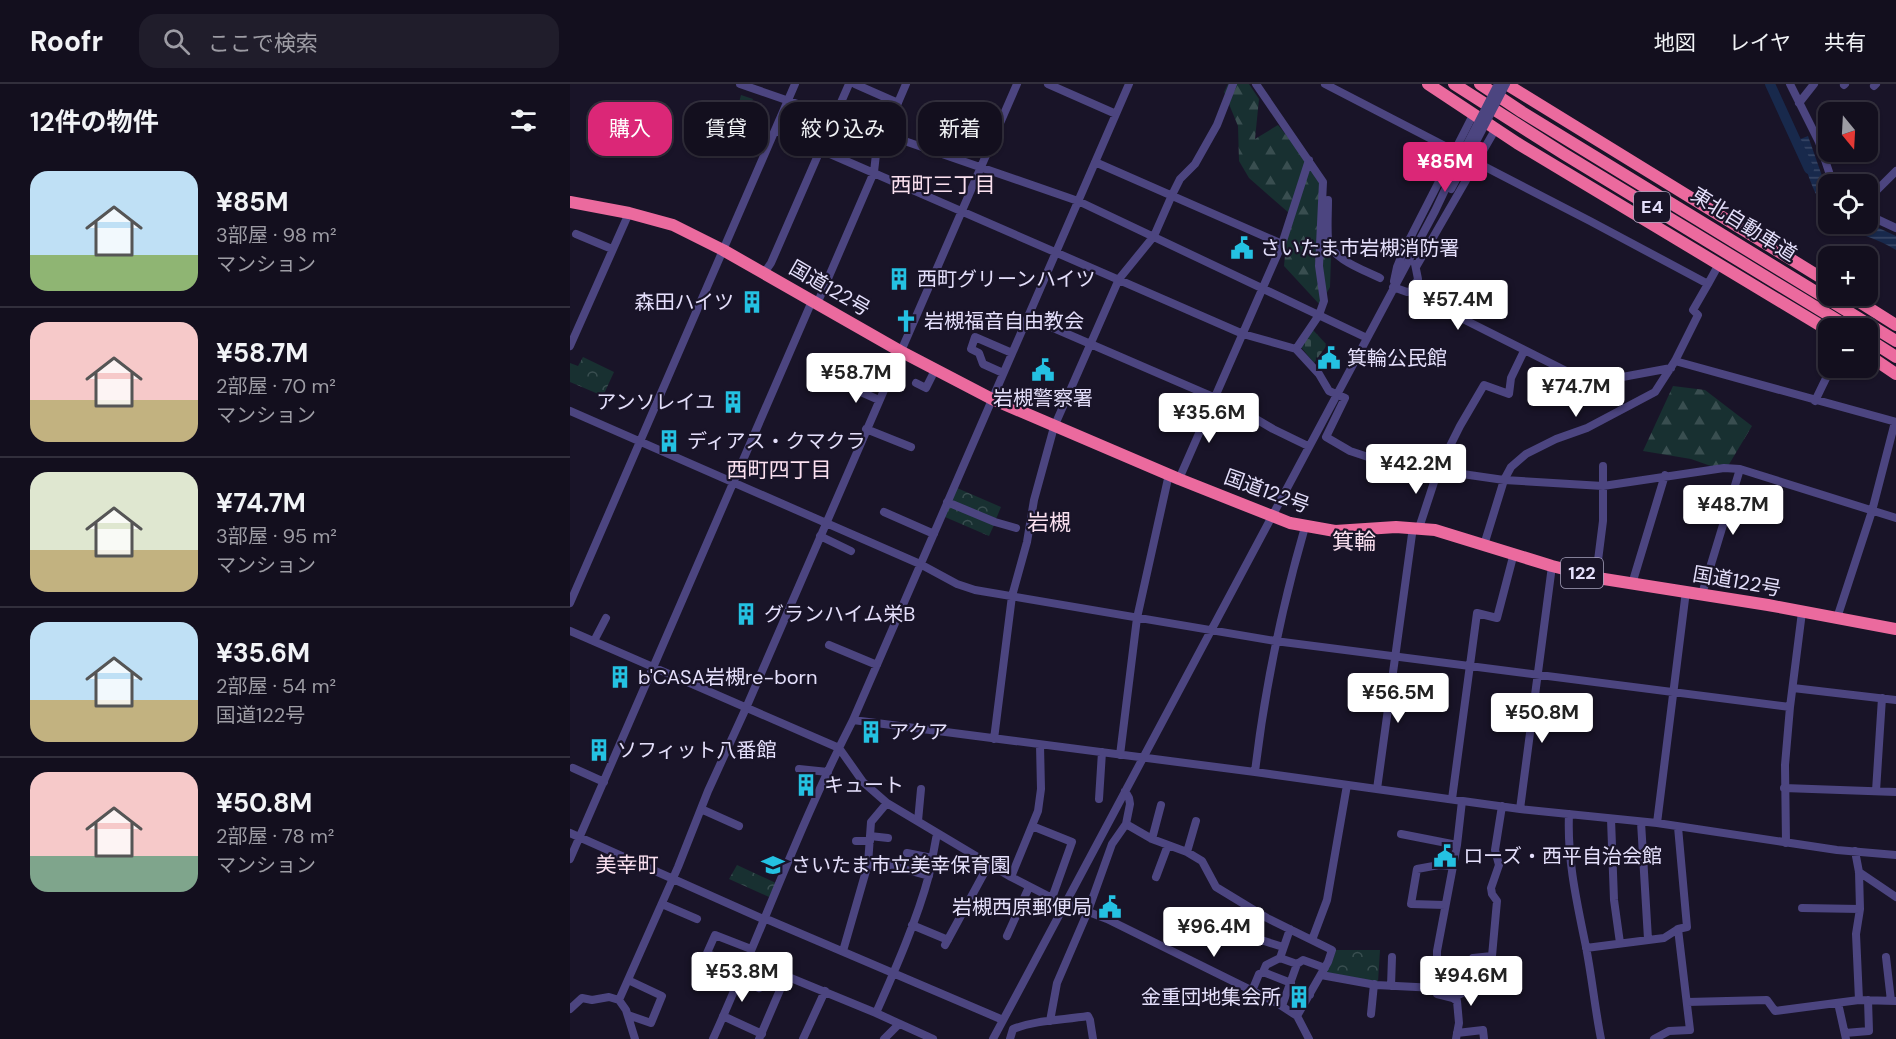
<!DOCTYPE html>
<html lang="ja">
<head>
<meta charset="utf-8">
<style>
	:root { --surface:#130f1e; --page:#201d2b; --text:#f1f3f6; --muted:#9d9ca4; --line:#322f3c; --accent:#db2777 }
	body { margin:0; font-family:"DM Sans","Noto Sans JP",sans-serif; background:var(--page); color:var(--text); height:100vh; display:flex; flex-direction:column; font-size:22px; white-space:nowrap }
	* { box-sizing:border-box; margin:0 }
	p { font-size:20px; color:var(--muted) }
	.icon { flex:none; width:33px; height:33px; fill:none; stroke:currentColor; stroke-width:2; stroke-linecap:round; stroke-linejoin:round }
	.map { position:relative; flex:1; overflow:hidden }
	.side { display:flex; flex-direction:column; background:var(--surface); width:570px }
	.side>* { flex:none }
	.guide { position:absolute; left:18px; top:18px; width:570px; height:54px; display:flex; gap:12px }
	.needle { width:39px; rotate:162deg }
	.tools { position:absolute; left:1248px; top:18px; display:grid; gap:12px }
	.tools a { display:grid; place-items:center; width:60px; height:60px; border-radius:12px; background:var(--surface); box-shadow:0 2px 4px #0004,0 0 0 2px var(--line); font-size:30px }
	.price { position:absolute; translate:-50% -51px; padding:0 14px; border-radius:6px; background:#fff; color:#222; font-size:20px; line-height:39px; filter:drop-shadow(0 2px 3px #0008) }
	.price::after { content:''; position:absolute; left:50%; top:36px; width:18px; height:14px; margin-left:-9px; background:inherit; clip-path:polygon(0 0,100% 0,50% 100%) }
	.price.current { background:var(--accent); color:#fff }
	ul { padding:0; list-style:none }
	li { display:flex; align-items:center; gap:18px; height:150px; padding:0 30px }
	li+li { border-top:2px solid var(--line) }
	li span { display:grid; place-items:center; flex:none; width:168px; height:120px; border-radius:18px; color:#555 }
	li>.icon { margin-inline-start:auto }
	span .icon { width:72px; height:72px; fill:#fffc; stroke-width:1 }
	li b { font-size:26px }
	h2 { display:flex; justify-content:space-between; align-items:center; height:72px; padding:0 30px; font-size:26px }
	.tag { padding:0 21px; border-radius:18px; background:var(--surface); box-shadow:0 2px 4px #0004,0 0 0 2px var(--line); font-size:21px; line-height:54px }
	.tag.current { background:var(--accent); color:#fff }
	header { display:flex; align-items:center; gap:36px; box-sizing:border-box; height:84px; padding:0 30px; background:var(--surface); border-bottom:2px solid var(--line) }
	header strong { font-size:28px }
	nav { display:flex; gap:33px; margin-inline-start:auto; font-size:21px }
	.search { width:420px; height:54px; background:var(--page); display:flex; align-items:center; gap:15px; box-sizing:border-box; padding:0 21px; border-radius:18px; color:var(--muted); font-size:22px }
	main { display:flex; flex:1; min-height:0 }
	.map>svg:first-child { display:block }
	.forest { fill:url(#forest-firs) }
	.cemetery { fill:url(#cemetery-stones) }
	.park { fill:url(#park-crowns) }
	.water { fill:url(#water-rules) }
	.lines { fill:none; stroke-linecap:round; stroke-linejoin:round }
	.river { stroke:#18294c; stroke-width:10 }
	.minor { stroke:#4c4580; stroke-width:8 }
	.highway { stroke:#eb6a9e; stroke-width:12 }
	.minor-bridge { stroke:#4c4580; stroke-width:8 }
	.labels { text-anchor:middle; stroke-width:4.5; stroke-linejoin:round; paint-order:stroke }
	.shield { fill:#191428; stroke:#a7a2bc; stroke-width:1.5 }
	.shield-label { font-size:18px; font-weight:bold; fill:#e4dffb }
	.street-label { font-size:20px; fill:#e4dffb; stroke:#191428 }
	.poi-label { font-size:20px; fill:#e4dffb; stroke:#191428; text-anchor:start }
	.neighbourhood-label { font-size:21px; fill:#fbe1f0; stroke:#191428 }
	.quarter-label { font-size:22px; fill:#fbe1f0; stroke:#191428 }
</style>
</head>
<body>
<header>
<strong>Roofr</strong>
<div class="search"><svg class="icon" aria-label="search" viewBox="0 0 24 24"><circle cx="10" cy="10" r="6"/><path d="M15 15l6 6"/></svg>ここで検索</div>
<nav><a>地図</a><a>レイヤ</a><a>共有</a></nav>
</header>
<main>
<section class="side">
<h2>12件の物件<svg class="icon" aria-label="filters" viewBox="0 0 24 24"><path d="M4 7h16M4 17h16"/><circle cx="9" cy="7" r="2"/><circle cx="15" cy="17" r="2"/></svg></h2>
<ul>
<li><span style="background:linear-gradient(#bfe0f5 70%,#8fb573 0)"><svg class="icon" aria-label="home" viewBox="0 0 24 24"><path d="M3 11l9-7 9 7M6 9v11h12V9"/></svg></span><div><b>¥85M</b><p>3部屋 · 98 m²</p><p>マンション</p></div></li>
<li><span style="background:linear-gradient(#f6c9c9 65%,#c2b280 0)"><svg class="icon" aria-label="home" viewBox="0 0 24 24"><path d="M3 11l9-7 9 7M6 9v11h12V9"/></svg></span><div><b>¥58.7M</b><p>2部屋 · 70 m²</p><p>マンション</p></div></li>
<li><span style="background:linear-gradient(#dfe7d0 65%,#c2b280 0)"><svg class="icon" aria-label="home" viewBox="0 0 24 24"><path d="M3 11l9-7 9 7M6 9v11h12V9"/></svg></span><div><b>¥74.7M</b><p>3部屋 · 95 m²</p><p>マンション</p></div></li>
<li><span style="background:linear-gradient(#bfe0f5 65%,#c2b280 0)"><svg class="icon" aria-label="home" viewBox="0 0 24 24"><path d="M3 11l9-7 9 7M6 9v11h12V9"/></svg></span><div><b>¥35.6M</b><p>2部屋 · 54 m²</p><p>国道122号</p></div></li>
<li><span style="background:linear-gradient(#f6c9c9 70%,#7fa58c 0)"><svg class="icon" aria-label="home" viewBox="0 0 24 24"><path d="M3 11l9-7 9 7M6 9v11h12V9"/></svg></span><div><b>¥50.8M</b><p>2部屋 · 78 m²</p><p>マンション</p></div></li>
</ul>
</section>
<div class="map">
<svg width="1326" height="955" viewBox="0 0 1326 955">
	<defs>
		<pattern id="forest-firs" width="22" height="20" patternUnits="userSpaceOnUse" patternTransform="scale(1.5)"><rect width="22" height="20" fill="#183031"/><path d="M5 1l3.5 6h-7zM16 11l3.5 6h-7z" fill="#394e50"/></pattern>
		<pattern id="cemetery-stones" width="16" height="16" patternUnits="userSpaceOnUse" patternTransform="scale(1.5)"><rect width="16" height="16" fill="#183031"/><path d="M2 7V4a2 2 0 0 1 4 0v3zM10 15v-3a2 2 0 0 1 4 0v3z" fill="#394e50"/></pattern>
		<pattern id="park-crowns" width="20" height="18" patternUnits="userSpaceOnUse" patternTransform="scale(1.5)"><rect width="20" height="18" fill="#183031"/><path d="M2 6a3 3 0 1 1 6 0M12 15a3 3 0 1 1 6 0" fill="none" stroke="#394e50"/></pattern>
		<pattern id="water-rules" width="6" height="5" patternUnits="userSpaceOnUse" patternTransform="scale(1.5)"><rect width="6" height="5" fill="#18294c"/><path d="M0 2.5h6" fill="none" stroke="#394867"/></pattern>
	</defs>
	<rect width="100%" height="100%" fill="#191428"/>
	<!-- forest -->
	<path class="forest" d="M658,0H679L689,15L685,55L708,41L726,63L755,106L761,174L760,203L750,221L714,182L719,129L679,94L669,77L668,42L654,8Z
		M1103,302L1135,306L1182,342L1155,387L1121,375L1073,367Z"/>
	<!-- cemetery -->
	<path class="cemetery" d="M743,246L757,261L744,279L731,263Z"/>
	<!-- park -->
	<path class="park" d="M171,11L183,15L174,33L166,30Z
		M13,273L44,288L33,312L0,298V279L8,282Z
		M387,404L431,423L426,435L381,417Z
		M379,422L424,441L419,452L375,433Z
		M167,781L206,799L199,813L159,795Z
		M764,866H810L808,898L758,889L756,886Z"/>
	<!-- water -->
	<path class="water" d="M1238,52L1258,109V128C1241,109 1235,80 1228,56Z
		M1298,139L1326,152V166C1309,155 1288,151 1272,140Z"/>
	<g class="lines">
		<!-- river -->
		<path class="river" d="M1200,0L1239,85"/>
		<!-- minor -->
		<path class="minor" d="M170,0L508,117L797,254
			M285,0L328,19
			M478,0L546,30
			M686,0L753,98L749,182L754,217L749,231L726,265
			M755,0L1020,137L1138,200L1123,226L1128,231L1105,277L1085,308L1017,344L986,355L956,370L941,383L934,396L914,461
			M1220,0L1249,58L1263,100
			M1274,1L1275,0
			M1304,2L1306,0
			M1229,19L1244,0
			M205,46L673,250L726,265L749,290L759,307L775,314L756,353L780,367L816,379L934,396L1033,402L1154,384L1170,385L1326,434
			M525,78L712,160
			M881,105L896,77
			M1298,115L1326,87
			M758,116C758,129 757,142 758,155C760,175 794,186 810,194
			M1298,131L1326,144
			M6,150L42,165
			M846,183L925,46
			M194,189L201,179L279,0
			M824,197L827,183L834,166L903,31
			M1138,200L1149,180
			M823,203L837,208L842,207
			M842,207L848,215L855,220L889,233L1020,299L1101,284
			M842,207L848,195L845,180
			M247,220L304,88L306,70L336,0
			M458,233L664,322L703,345L738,362
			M0,262L59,129
			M1105,277L1326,338
			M433,289L413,280L409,269L401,265L405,253L442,269
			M346,299L356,304L365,286
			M273,300L309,316
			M1245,317L1261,284
			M0,327L350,480L387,500L405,506L705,557L1220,623
			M296,345L341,363
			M609,395L712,160L739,76
			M377,418L425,438L446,444
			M314,428L364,450
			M849,444L868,386L890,342L914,301L939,310L941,294L954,267
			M250,452L281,467
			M1026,492L1033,437V382
			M1062,500L1095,391
			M1132,510L1170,385
			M0,519L225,0
			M1267,534L1302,427L1325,338
			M0,547L269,664L293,698L317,719L441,793L482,814L537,835L707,919L727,932L739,955
			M24,557L36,534
			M259,561L307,581
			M1223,604L1326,616
			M283,636L685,688L950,725L1087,739L1267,766L1326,771
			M424,655L442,512L457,458L464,416L484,343L549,195L584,152L602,111L610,95L625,80L647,41L663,0
			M550,671L567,534L599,390
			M3,684L34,698
			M229,685L258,688
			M685,688C695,602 711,526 735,443
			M1214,704L1326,708
			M807,705L843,443
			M1306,707L1312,614
			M529,715L532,668
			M882,715L907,529L927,534L944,469
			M131,725L169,742
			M950,725L982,482
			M999,730C997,776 1007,819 1016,863C1022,894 1025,925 1031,955
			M1041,735L1044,816L1050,859
			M348,737L351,705
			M1071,738L1078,855
			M1087,739L1116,507
			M556,740L582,755L617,768L632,777L646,803L697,834L762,866L758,878L727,932
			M462,742L502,758L482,814
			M0,749L193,835
			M831,750L887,761
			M300,752L318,754
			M582,755L591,721
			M286,757H300
			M1216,759L1215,681L1220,623L1232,528
			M1285,767L1289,788L1290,825L1286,850L1289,916
			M617,768L626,737
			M337,769L362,774
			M0,775L242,217
			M298,780L319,781L359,792
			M1289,788L1326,813
			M441,793L468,727L471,705L470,661
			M586,793L598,761
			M92,820L127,835
			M875,821L841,820L847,785L869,781L882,782
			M1232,824L1290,825
			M194,834L433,936
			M342,841L378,856
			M437,852L459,803
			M688,855L713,863
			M742,856L757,816L777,701
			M375,861L419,780
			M1016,864L1094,854L1108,845L1117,843L1108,743
			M273,867L298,780L301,738L317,719
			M178,873L216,892L306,929L363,955
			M1316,873L1321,917
			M710,874L727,880L733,876L755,884
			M128,880L168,897
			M173,886L137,869L145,851L181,865
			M693,888L721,899
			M751,891L806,901L866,904
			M169,895L189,904
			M58,896L92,912L81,939L58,931
			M821,902L822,873
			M720,904L740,911
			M682,907L689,890L693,888L696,881L710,874L720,845
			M883,914L896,907L901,891L903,874L922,872L927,817L922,810L921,804L929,781L925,766L932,722
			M49,916L108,783L138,707L176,624L447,0
			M1117,918L1197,916L1205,927L1289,916L1326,917
			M1268,919L1276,955
			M712,922L727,880
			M0,925L12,914L22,916L39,913L49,916L56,926L65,955
			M306,929C325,886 347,836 359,791C362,778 364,764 367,750
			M801,930L804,900
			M153,932L192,950
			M480,937L487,899L518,827L542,760L556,740L560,720L559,714L555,707
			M887,949L913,946L914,955
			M1275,949L1299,947L1298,916
			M143,955C191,849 230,739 283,636L559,0
			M189,955L216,892
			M233,955L255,907
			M314,955L329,940
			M423,955L865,127L890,74
			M440,955L443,945C466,936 493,936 518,932L520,936L523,955
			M886,955L889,939L887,917L883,914L867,910V867L887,761L892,717
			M1084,955L1099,947L1120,946L1108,845"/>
		<!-- highway -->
		<path class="highway" d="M858,0L947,59L1258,246
			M884,0L994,70L1280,244
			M910,0L952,28L1326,257
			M936,0L1258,198
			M0,118L59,129L103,141L153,166L330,267L422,315L609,395L720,439L765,447L826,443L865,446L982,482L1034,495L1198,521L1326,545
			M1280,212L1326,241
			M1298,255L1326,273
			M1298,271L1326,290"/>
		<!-- minor-bridge -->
		<path class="minor-bridge" d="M890,74L928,0
			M896,77L936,0"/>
	</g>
	<!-- icons -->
	<defs>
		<g id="civic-bare" transform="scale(1.8)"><path d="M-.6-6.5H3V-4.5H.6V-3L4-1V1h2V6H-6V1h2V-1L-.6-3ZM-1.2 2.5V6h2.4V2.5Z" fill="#24c1e2" stroke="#191428" stroke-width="2.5" paint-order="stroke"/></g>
		<g id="building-bare" transform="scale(1.8)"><path d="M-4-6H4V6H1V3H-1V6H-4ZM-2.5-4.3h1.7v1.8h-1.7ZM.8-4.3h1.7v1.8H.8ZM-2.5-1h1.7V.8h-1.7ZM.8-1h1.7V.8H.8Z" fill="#24c1e2" stroke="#191428" stroke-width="2.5" paint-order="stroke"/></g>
		<g id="church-bare" transform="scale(1.8)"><path d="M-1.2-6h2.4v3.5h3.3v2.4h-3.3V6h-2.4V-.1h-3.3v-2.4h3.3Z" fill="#24c1e2" stroke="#191428" stroke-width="2.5" paint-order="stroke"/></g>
		<g id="school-bare" transform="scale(1.8)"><path d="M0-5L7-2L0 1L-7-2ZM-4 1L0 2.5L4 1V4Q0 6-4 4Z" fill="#24c1e2" stroke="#191428" stroke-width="2.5" paint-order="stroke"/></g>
	</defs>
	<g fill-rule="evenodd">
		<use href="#civic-bare" x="672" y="164"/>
		<use href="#building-bare" x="329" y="195"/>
		<use href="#building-bare" x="182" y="218"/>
		<use href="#church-bare" x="336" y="237"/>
		<use href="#civic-bare" x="759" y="274"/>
		<use href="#civic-bare" x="473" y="286"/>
		<use href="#building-bare" x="163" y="318"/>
		<use href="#building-bare" x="99" y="357"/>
		<use href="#building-bare" x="176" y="530"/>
		<use href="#building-bare" x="50" y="593"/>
		<use href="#building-bare" x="301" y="648"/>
		<use href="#building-bare" x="29" y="666"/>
		<use href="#building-bare" x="236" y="701"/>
		<use href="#civic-bare" x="875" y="772"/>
		<use href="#school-bare" x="203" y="781"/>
		<use href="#civic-bare" x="540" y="823"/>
		<use href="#building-bare" x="729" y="913"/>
	</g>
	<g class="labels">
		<!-- shield labels -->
		<g class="shield">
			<rect x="1064" y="108" width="36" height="30" rx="4.5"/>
			<rect x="991" y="474" width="42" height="30" rx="4.5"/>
		</g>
		<g class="shield-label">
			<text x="1082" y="129">E4</text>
			<text x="1012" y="495">122</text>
		</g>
		<!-- street labels -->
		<g class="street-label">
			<text transform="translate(1174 140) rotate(32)" y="7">東北自動車道</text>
			<text transform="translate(260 204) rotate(30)" y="7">国道122号</text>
			<text transform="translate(697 407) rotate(20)" y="7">国道122号</text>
			<text transform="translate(1167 497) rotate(10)" y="7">国道122号</text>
		</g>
		<!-- poi labels -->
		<g class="poi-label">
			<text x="690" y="171">さいたま市岩槻消防署</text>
			<text x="347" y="202">西町グリーンハイツ</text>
			<text x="164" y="225" text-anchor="end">森田ハイツ</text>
			<text x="354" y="244">岩槻福音自由教会</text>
			<text x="777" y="281">箕輪公民館</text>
			<text x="473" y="321" text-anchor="middle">岩槻警察署</text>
			<text x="145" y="325" text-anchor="end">アンソレイユ</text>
			<text x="117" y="364">ディアス・クマクラ</text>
			<text x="194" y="537">グランハイム栄B</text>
			<text x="68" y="600">b'CASA岩槻re-born</text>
			<text x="319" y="655">アクア</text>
			<text x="47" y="673">ソフィット八番館</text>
			<text x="254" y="708">キュート</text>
			<text x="893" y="779">ローズ・西平自治会館</text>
			<text x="221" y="788">さいたま市立美幸保育園</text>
			<text x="522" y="830" text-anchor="end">岩槻西原郵便局</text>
			<text x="711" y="920" text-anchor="end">金重団地集会所</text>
		</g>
		<!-- neighbourhood labels -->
		<g class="neighbourhood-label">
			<text x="373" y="108">西町三丁目</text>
			<text x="209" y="393">西町四丁目</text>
			<text x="57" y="788">美幸町</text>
		</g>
		<!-- quarter labels -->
		<g class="quarter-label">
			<text x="479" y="446">岩槻</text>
			<text x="784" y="465">箕輪</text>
		</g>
	</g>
</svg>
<div class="tools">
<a><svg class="needle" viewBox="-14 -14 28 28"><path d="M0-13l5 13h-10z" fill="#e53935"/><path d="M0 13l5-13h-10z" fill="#9d9ca4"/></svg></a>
<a><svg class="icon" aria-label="locate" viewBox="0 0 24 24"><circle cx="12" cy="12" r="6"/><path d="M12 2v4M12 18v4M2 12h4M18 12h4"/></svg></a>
<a>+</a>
<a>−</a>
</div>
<b class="price current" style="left:875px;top:109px">¥85M</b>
<b class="price" style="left:888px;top:247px">¥57.4M</b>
<b class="price" style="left:286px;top:320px">¥58.7M</b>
<b class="price" style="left:1006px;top:334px">¥74.7M</b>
<b class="price" style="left:639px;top:360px">¥35.6M</b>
<b class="price" style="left:846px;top:411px">¥42.2M</b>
<b class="price" style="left:1163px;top:452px">¥48.7M</b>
<b class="price" style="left:828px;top:640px">¥56.5M</b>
<b class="price" style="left:972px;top:660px">¥50.8M</b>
<b class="price" style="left:644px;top:874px">¥96.4M</b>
<b class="price" style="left:172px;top:919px">¥53.8M</b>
<b class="price" style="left:901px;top:923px">¥94.6M</b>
<div class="guide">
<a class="tag current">購入</a>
<a class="tag">賃貸</a>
<a class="tag">絞り込み</a>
<a class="tag">新着</a>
</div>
</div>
</main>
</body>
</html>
